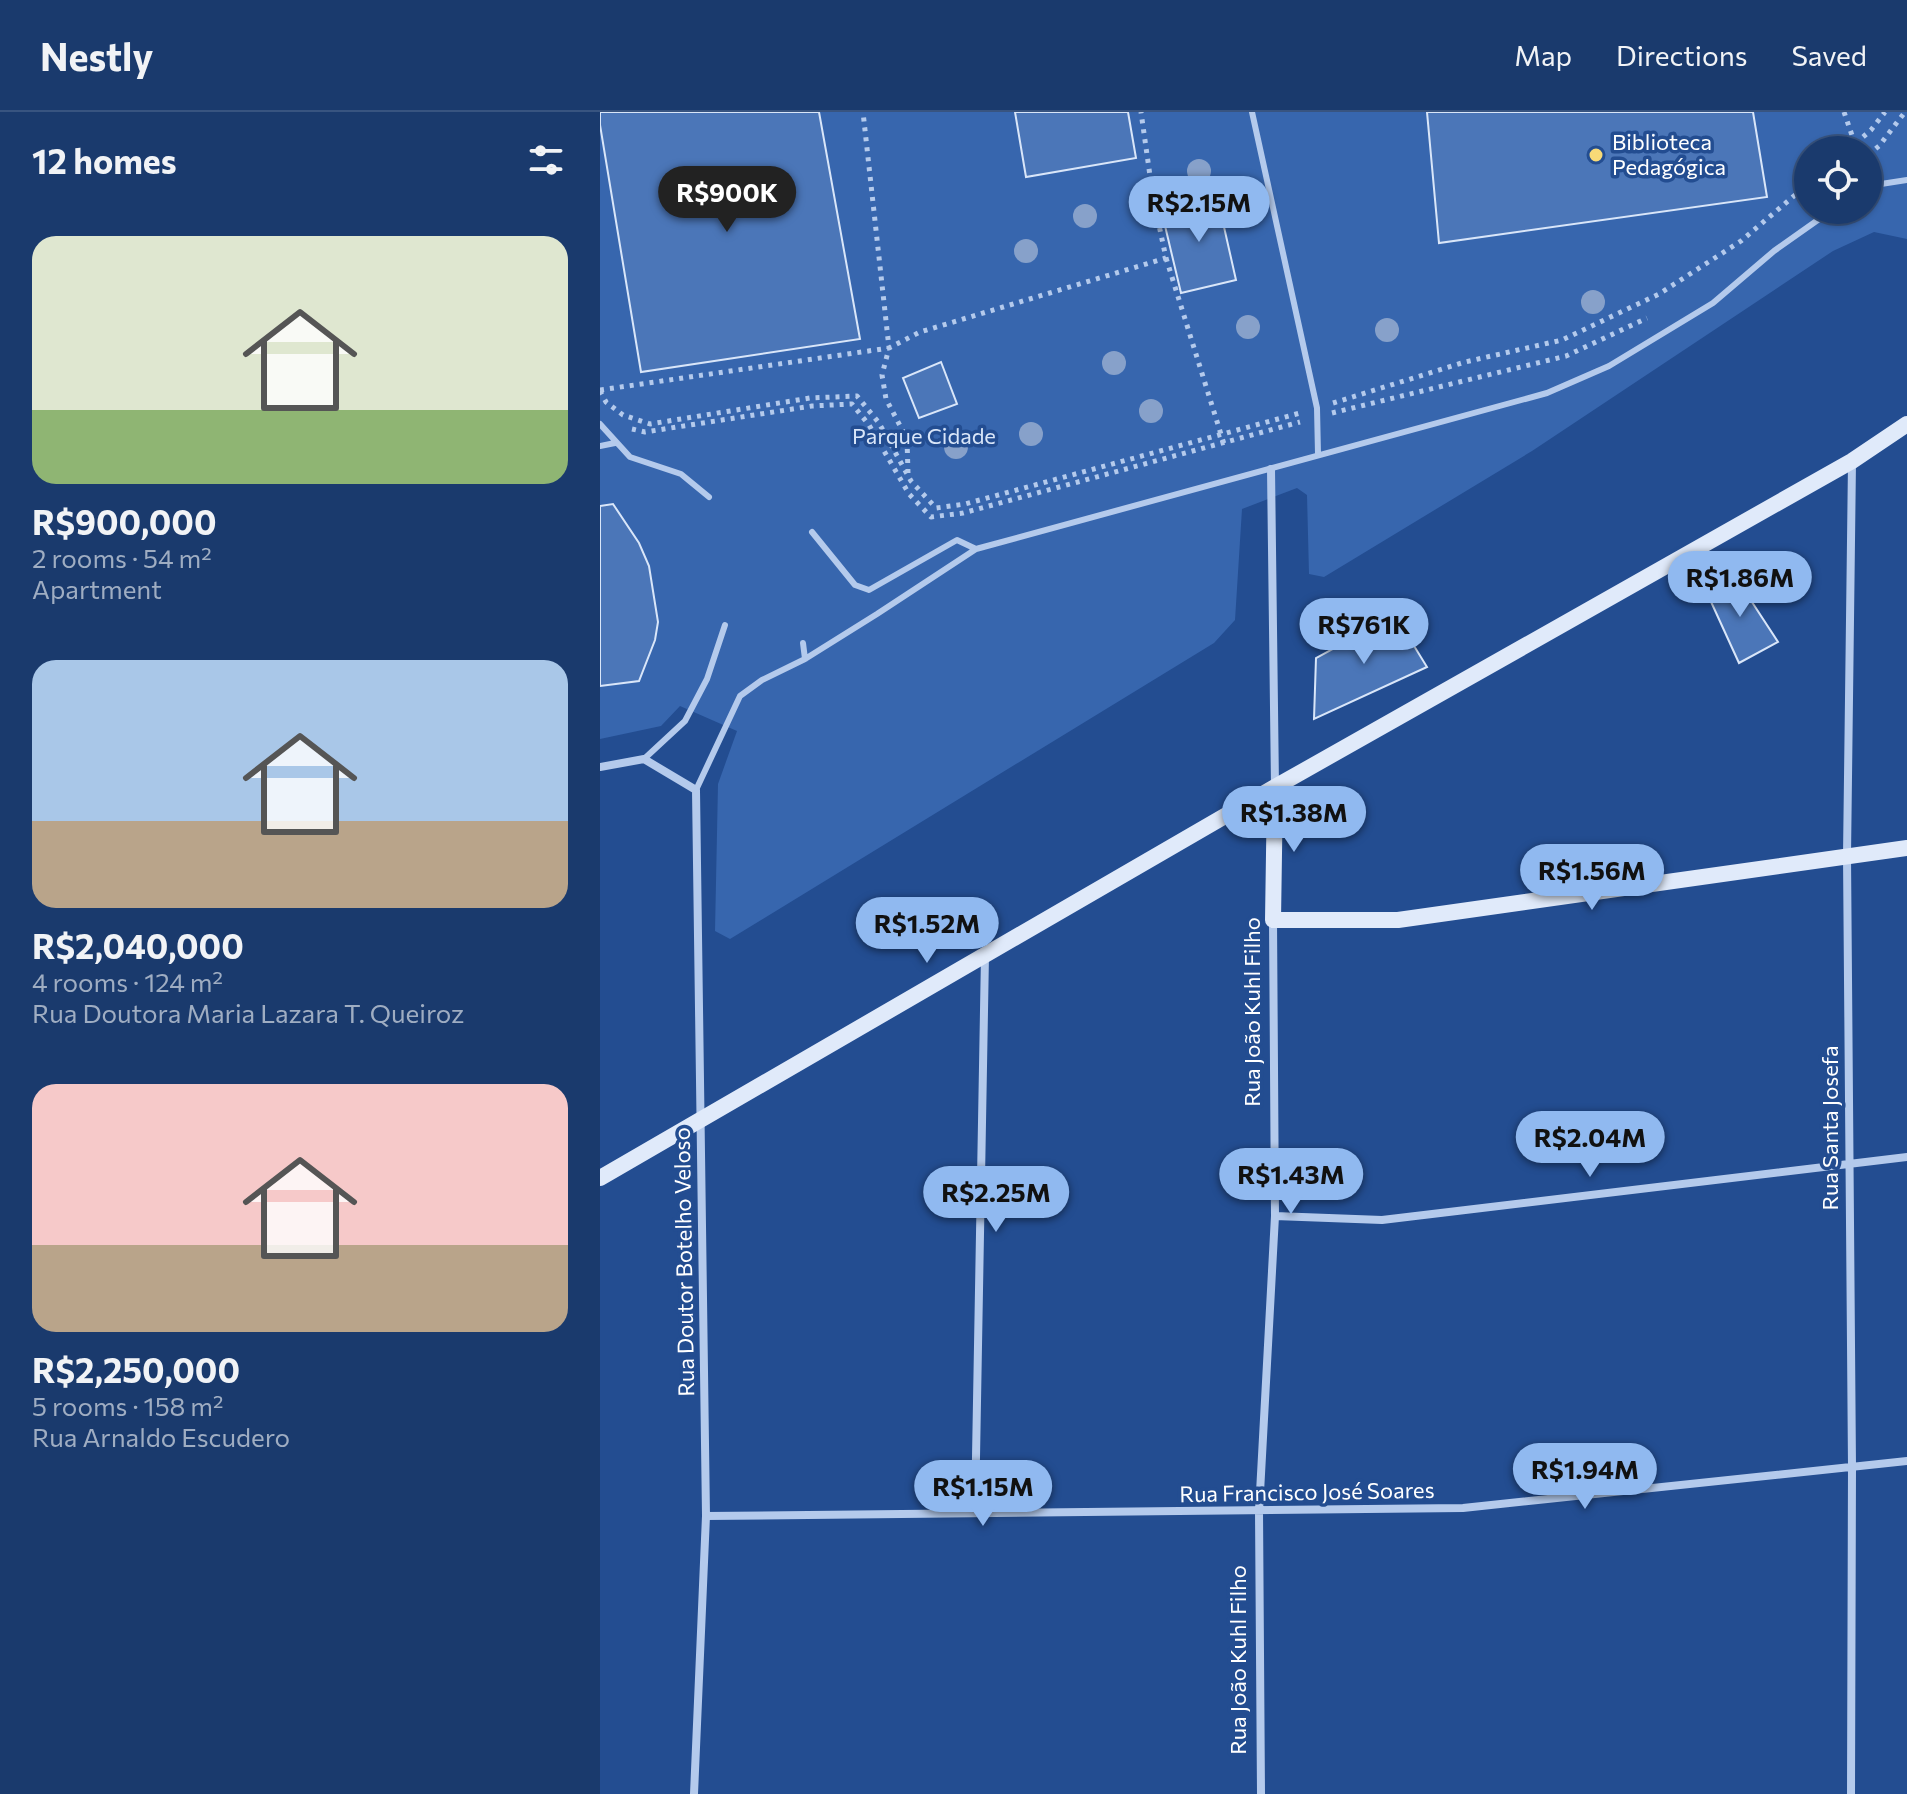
<!DOCTYPE html>
<html lang="en">
<head>
<meta charset="utf-8">
<style>
	:root { --surface:#1a3a6d; --page:#274575; --text:#f1f3f6; --muted:#9fadc2; --line:#385480; --accent:#90b9f0 }
	body { margin:0; font-family:Commissioner,sans-serif; background:var(--page); color:var(--text); height:100vh; display:flex; flex-direction:column; font-size:30px; white-space:nowrap }
	* { box-sizing:border-box; margin:0 }
	p { font-size:26px; color:var(--muted) }
	.icon { flex:none; width:44px; height:44px; fill:none; stroke:currentColor; stroke-width:2; stroke-linecap:round; stroke-linejoin:round }
	.map { position:relative; flex:1; overflow:hidden }
	.sheet { display:flex; flex-direction:column; background:var(--surface); width:600px }
	.sheet>* { flex:none }
	.buttons { position:absolute; left:1194px; top:24px; display:grid; gap:16px }
	.buttons a { display:grid; place-items:center; width:88px; height:88px; border-radius:50%; background:var(--surface); box-shadow:0 2px 6px #0004,0 0 0 2px var(--line); font-size:40px }
	.price { position:absolute; translate:-50% -68px; padding:0 18px; border-radius:28px; background:var(--accent); color:#111; font-size:26px; line-height:52px; filter:drop-shadow(0 2px 4px #0008) }
	.price::after { content:''; position:absolute; left:50%; top:48px; width:24px; height:18px; margin-left:-12px; background:inherit; clip-path:polygon(0 0,100% 0,50% 100%) }
	.price.selected { background:#222; color:#fff }
	ul { padding:0; list-style:none }
	li { display:grid; align-content:center; gap:16px; height:424px; padding:0 32px }
	li span { display:grid; place-items:center; height:248px; border-radius:24px; color:#555 }
	li>.icon { margin-inline-start:auto }
	span .icon { width:144px; height:144px; fill:#fffc; stroke-width:1 }
	li b { font-size:34px }
	h2 { display:flex; justify-content:space-between; align-items:center; height:96px; padding:0 32px; font-size:34px }
	header { display:flex; align-items:center; gap:48px; box-sizing:border-box; height:112px; padding:0 40px; background:var(--surface); border-bottom:2px solid var(--line) }
	header strong { font-size:38px }
	nav { display:flex; gap:44px; margin-inline-start:auto; font-size:28px }
	main { display:flex; flex:1; min-height:0 }
	.map>svg:first-child { display:block }
	.green { fill:#3766ae; fill-rule:evenodd }
	.building { fill:#4b76b8; stroke:#d9e6f9; stroke-width:2 }
	.lines { fill:none; stroke-linecap:round; stroke-linejoin:round }
	.path { stroke:#b4caec; stroke-width:5; stroke-dasharray:4 6; stroke-linecap:butt }
	.lane { stroke:#b4caec; stroke-width:6 }
	.street { stroke:#b4caec; stroke-width:8 }
	.secondary { stroke:#e0eafa; stroke-width:16 }
	.tree { fill:#87a1ca }
	.poi-dot { fill:#f8da77; stroke:#234d91; stroke-width:3 }
	.labels { text-anchor:middle; stroke-width:7; stroke-linejoin:round; paint-order:stroke }
	.poi-label { font-size:22px; fill:#fff; stroke:#234d91; text-anchor:start }
	.park-label { font-size:22px; fill:#d9e6f9; stroke:#234d91 }
	.street-label { font-size:22px; fill:#fff; stroke:#234d91 }
</style>
</head>
<body>
<header>
<strong>Nestly</strong>
<nav><a>Map</a><a>Directions</a><a>Saved</a></nav>
</header>
<main>
<section class="sheet">
<h2>12 homes<svg class="icon" aria-label="filters" viewBox="0 0 24 24"><path d="M4 7h16M4 17h16"/><circle cx="9" cy="7" r="2"/><circle cx="15" cy="17" r="2"/></svg></h2>
<ul>
<li><span style="background:linear-gradient(#dfe7d0 70%,#8fb573 0)"><svg class="icon" aria-label="home" viewBox="0 0 24 24"><path d="M3 11l9-7 9 7M6 9v11h12V9"/></svg></span><div><b>R$900,000</b><p>2 rooms · 54 m²</p><p>Apartment</p></div></li>
<li><span style="background:linear-gradient(#a9c7e8 65%,#b9a48a 0)"><svg class="icon" aria-label="home" viewBox="0 0 24 24"><path d="M3 11l9-7 9 7M6 9v11h12V9"/></svg></span><div><b>R$2,040,000</b><p>4 rooms · 124 m²</p><p>Rua Doutora Maria Lazara T. Queiroz</p></div></li>
<li><span style="background:linear-gradient(#f6c9c9 65%,#b9a48a 0)"><svg class="icon" aria-label="home" viewBox="0 0 24 24"><path d="M3 11l9-7 9 7M6 9v11h12V9"/></svg></span><div><b>R$2,250,000</b><p>5 rooms · 158 m²</p><p>Rua Arnaldo Escudero</p></div></li>
</ul>
</section>
<div class="map">
<svg width="1307" height="1682" viewBox="0 0 1307 1682">
	<rect width="100%" height="100%" fill="#234d91"/>
	<!-- green -->
	<path class="green" d="M0,0H1307V127L1274,120L1233,139L932,339L724,465L709,462L707,383L697,376L642,397L635,508L614,531L130,827L115,819L118,672L137,619L80,594L61,614L0,627ZM1208,38H1268V98H1208Z"/>
	<!-- building -->
	<path class="building" d="M0,0H219L260,227L41,260L0,13Z
		M415,0H528L536,46L426,65Z
		M827,0H1153L1167,85L839,131Z
		M617,84L636,168L581,181L561,97Z
		M341,250L357,292L319,306L303,266Z
		M13,392L39,431L49,454L58,510L55,528L39,569L0,574V394Z
		M1133,461L1178,530L1139,551L1107,481Z
		M795,503L827,555L714,607L716,546Z"/>
	<g class="lines">
		<!-- path -->
		<path class="path" d="M1244,0L1255,32V38
			M1248,38L1271,18L1285,0
			M1268,43L1279,34L1305,0
			M566,146L624,332
			M0,278L289,236L263,0
			M0,279L6,290L23,303L50,312L210,286L257,284L279,311L311,369L336,396L365,392L700,301
			M733,291L865,250L962,228L1059,182L1141,129L1208,72
			M732,301L966,244L1047,206
			M32,317L45,320L212,294L252,292L269,313L309,382L331,405L363,401L700,310
			M308,361L307,327L286,287L282,263L289,236L320,220L566,146L553,85L541,0"/>
		<!-- lane -->
		<path class="lane" d="M652,0L717,296L718,342
			M1268,74L1307,68
			M0,312L30,345L81,362L109,385
			M0,334L15,331
			M212,420L255,473L269,478L357,428L376,437
			M203,531L205,547
			M44,647L85,609L107,567L125,513
			M96,678L140,584L162,568L205,547L277,502L376,437L947,281L1009,254L1113,191L1174,139L1232,98"/>
		<!-- street -->
		<path class="street" d="M671,357L675,675
			M0,655L44,647L96,678L106,1404L94,1682
			M675,1104L782,1108L1307,1045
			M375,1401L385,843
			M106,1404L863,1396L1307,1349
			M661,1682L659,1399L675,1104L673,808
			M1251,1682L1252,1355L1247,744L1252,350"/>
		<!-- secondary -->
		<path class="secondary" d="M675,675L673,808H798L1307,736
			M0,1066L675,675L1252,349L1307,312"/>
	</g>
	<!-- trees -->
	<g class="tree">
		<circle cx="599" cy="59" r="12"/>
		<circle cx="485" cy="104" r="12"/>
		<circle cx="426" cy="139" r="12"/>
		<circle cx="993" cy="190" r="12"/>
		<circle cx="648" cy="215" r="12"/>
		<circle cx="787" cy="218" r="12"/>
		<circle cx="514" cy="251" r="12"/>
		<circle cx="551" cy="299" r="12"/>
		<circle cx="431" cy="322" r="12"/>
		<circle cx="356" cy="335" r="12"/>
	</g>
	<!-- markers -->
	<circle class="poi-dot" cx="996" cy="43" r="8"/>
	<g class="labels">
		<!-- poi labels -->
		<g class="poi-label">
			<text x="1012" y="38">Biblioteca<tspan x="1012" dy="25">Pedagógica</tspan></text>
		</g>
		<!-- park labels -->
		<g class="park-label">
			<text x="324" y="332">Parque Cidade</text>
		</g>
		<!-- street labels -->
		<g class="street-label">
			<text transform="translate(652 900) rotate(-90)" y="8">Rua João Kuhl Filho</text>
			<text transform="translate(1230 1016) rotate(-90)" y="8">Rua Santa Josefa</text>
			<text transform="translate(84 1150) rotate(-91)" y="8">Rua Doutor Botelho Veloso</text>
			<text transform="translate(707 1380) rotate(-1)" y="8">Rua Francisco José Soares</text>
			<text transform="translate(638 1548) rotate(-90)" y="8">Rua João Kuhl Filho</text>
		</g>
	</g>
</svg>
<div class="buttons">
<a><svg class="icon" aria-label="locate" viewBox="0 0 24 24"><circle cx="12" cy="12" r="6"/><path d="M12 2v4M12 18v4M2 12h4M18 12h4"/></svg></a>
</div>
<b class="price selected" style="left:127px;top:122px">R$900K</b>
<b class="price" style="left:599px;top:132px">R$2.15M</b>
<b class="price" style="left:1140px;top:507px">R$1.86M</b>
<b class="price" style="left:764px;top:554px">R$761K</b>
<b class="price" style="left:694px;top:742px">R$1.38M</b>
<b class="price" style="left:992px;top:800px">R$1.56M</b>
<b class="price" style="left:327px;top:853px">R$1.52M</b>
<b class="price" style="left:990px;top:1067px">R$2.04M</b>
<b class="price" style="left:691px;top:1104px">R$1.43M</b>
<b class="price" style="left:396px;top:1122px">R$2.25M</b>
<b class="price" style="left:985px;top:1399px">R$1.94M</b>
<b class="price" style="left:383px;top:1416px">R$1.15M</b>
</div>
</main>
</body>
</html>
